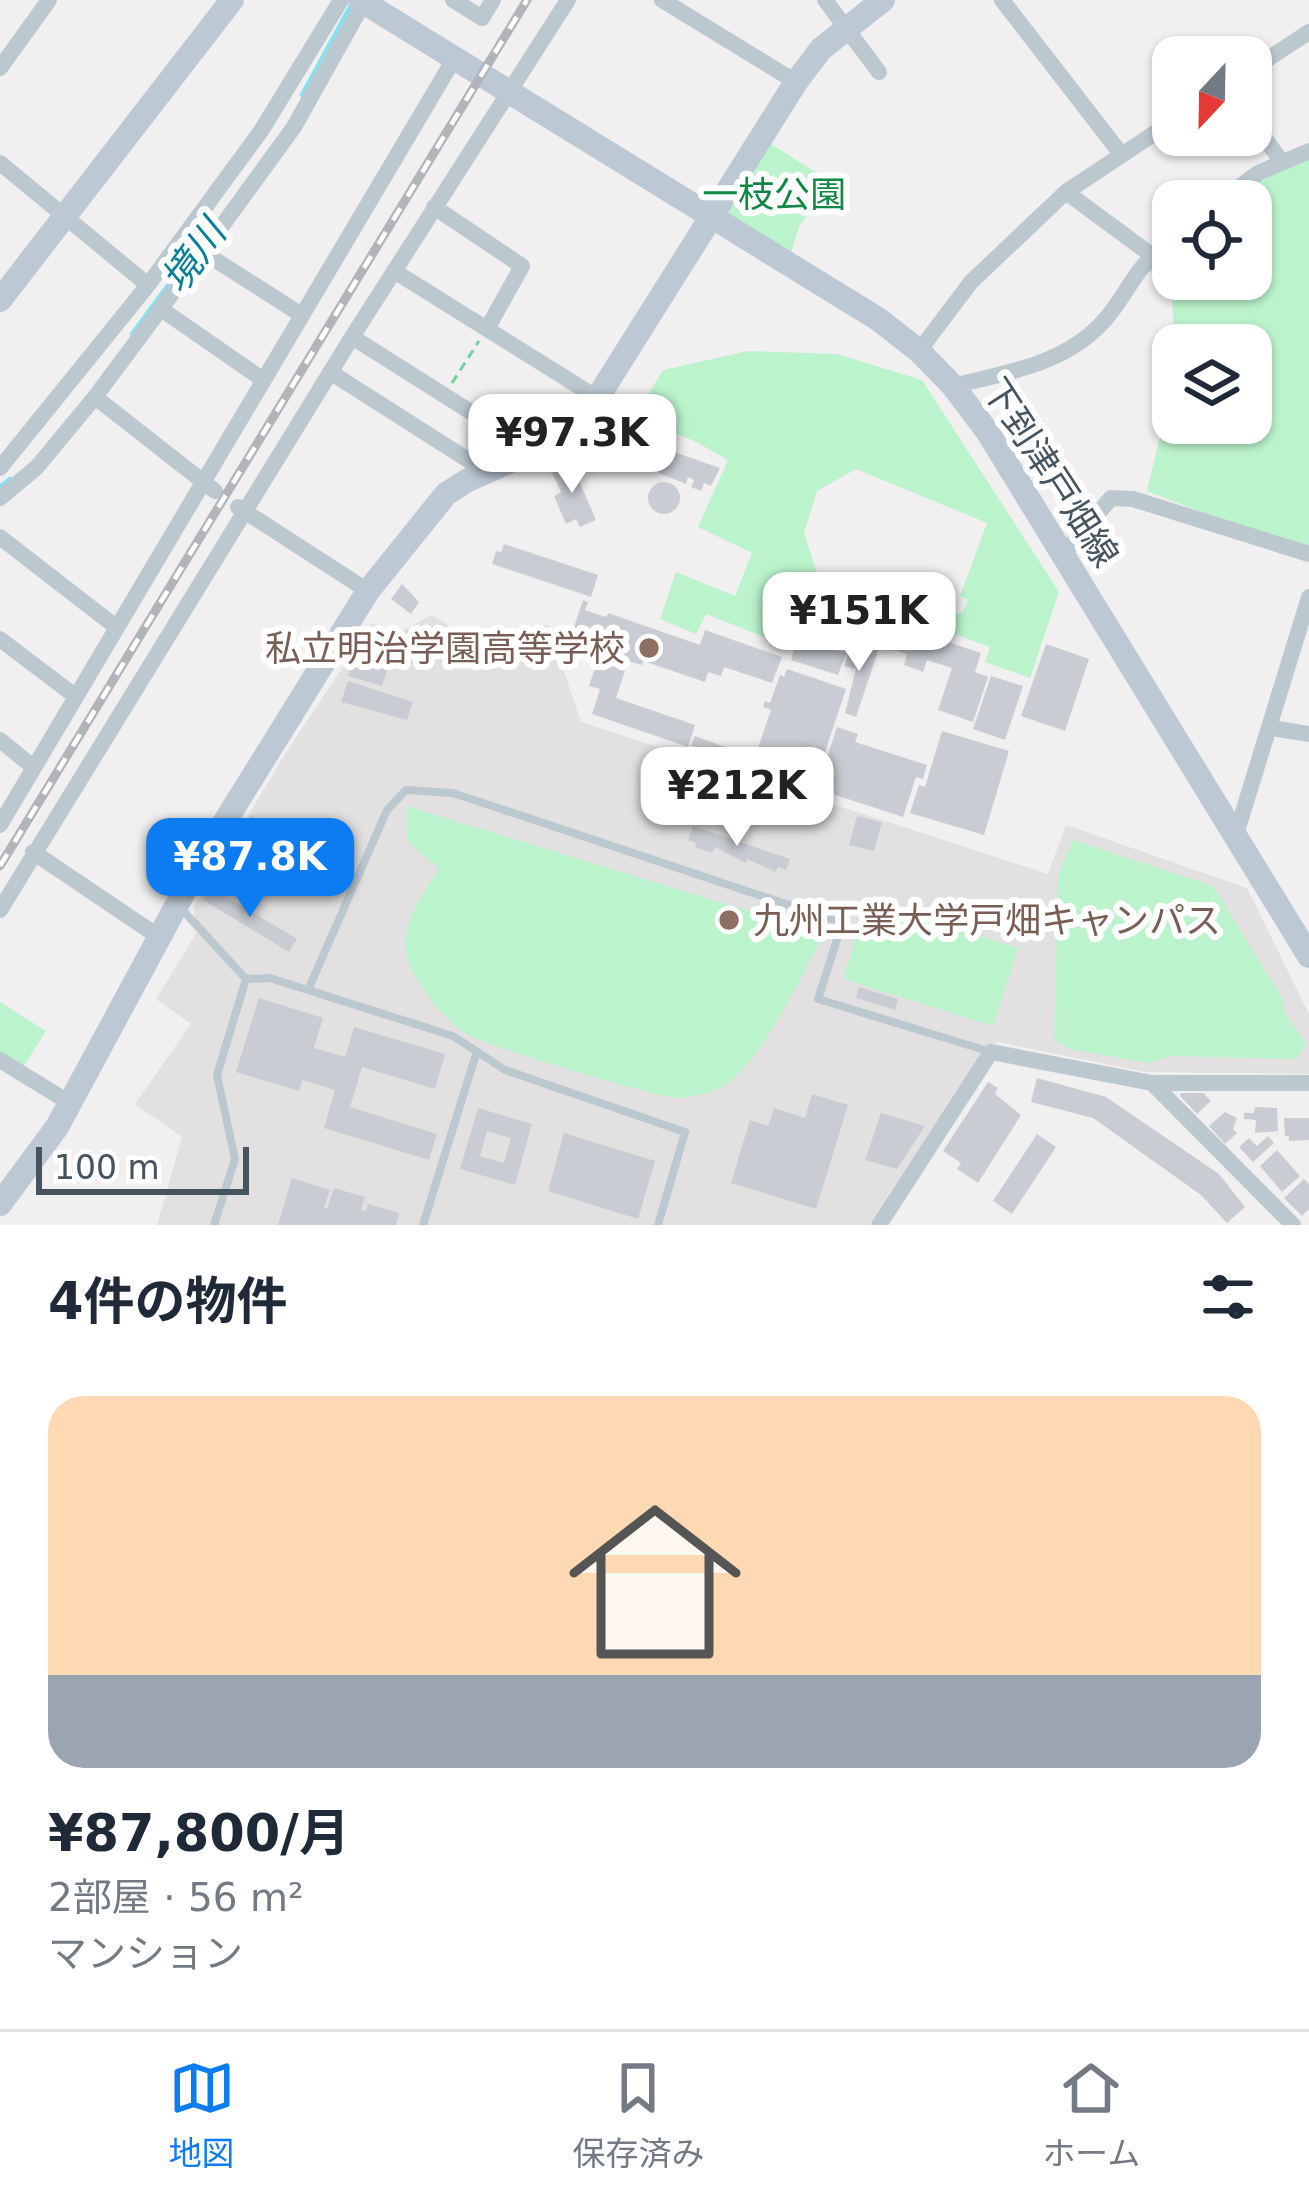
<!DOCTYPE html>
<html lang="ja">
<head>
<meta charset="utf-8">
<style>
	:root { --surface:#fff; --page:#f6f6f7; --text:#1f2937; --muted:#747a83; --line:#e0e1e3; --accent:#0b7cf1 }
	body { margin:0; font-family:"DejaVu Sans","Noto Sans JP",sans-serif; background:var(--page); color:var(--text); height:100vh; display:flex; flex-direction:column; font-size:45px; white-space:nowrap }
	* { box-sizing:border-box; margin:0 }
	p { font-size:39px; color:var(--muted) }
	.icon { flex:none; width:66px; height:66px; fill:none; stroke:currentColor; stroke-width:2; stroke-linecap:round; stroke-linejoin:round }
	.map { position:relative; height:1225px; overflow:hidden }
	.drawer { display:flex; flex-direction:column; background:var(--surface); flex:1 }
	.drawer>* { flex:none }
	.needle { width:78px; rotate:202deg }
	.fabs { position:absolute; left:1152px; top:36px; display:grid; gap:24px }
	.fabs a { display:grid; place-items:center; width:120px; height:120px; border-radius:24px; background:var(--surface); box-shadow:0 3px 9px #0004; font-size:60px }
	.scale { position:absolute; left:36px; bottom:30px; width:213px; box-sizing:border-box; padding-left:12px; border:6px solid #46545f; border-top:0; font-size:33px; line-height:42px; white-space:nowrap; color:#46545f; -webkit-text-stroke:9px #fff; paint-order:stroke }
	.price { position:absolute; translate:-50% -102px; padding:0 27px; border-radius:24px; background:#fff; color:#222; font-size:39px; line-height:78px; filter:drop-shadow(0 3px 6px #0008) }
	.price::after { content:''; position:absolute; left:50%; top:72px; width:36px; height:27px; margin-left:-18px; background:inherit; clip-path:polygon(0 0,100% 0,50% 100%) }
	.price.current { background:var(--accent); color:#fff }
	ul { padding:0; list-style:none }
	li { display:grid; align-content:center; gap:24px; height:636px; padding:0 48px }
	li+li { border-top:3px solid var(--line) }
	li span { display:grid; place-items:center; height:372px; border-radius:36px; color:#555 }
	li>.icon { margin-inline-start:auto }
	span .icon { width:216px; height:216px; fill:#fffc; stroke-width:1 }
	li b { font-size:51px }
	h2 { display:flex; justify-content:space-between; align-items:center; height:144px; padding:0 48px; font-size:51px }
	.menu { display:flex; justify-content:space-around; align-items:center; height:168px; border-top:3px solid var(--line); background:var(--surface); font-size:33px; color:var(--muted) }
	.menu a { display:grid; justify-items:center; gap:6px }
	.menu .current { color:var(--accent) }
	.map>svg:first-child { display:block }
	.education { fill:#e3e0e2 }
	.green { fill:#bbf3cd }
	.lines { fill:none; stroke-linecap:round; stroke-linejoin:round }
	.stream { stroke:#85e2f3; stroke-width:4.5 }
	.building { fill:#c9cdd3; fill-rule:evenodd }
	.path { stroke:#70d49d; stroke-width:3; stroke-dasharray:9 6; stroke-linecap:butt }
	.lane { stroke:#bcc8d0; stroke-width:8 }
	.street { stroke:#bcc8d0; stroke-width:16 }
	.secondary { stroke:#bcc9d5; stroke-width:24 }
	.rail-casing { stroke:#b1b5ba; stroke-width:9 }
	.rail { stroke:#fff; stroke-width:4.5; stroke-dasharray:14; stroke-linecap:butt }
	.education-dot { fill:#8d6e63; stroke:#fff; stroke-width:4.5 }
	.labels { text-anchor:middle; stroke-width:12; stroke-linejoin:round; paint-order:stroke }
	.park-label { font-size:36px; fill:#108745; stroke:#fff }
	.street-label { font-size:36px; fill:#46545f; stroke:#fff }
	.education-label { font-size:36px; fill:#785e54; stroke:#fff; text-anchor:end }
	.water-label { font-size:39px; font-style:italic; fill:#047f95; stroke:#fff }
</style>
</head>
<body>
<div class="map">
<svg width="1309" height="1225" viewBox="0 0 1309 1225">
	<rect width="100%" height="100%" fill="#f2eff0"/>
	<!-- education -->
	<path class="education" d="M431,615L472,639L548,625L581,722L1048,874L1066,825L1247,888L1309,1014V1074L1145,1072L998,1042L979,1056L869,1225H157L182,1137L135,1104L191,1024L156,999L196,934L194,907L285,754L372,623L397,634Z"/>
	<!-- green -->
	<path class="green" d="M763,139L830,181L799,227L789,260L714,215Z
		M1309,158V554L1147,491L1173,380V423H1251V345H1175L1171,286L1143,267L1173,244V279H1251V201H1229L1261,177Z
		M748,351L837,354L922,380L1059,592L1030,678L985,662L990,647L869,604L871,599L926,617L962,613L968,600L960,596L987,523L856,469L817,491L804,533L817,573L789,647L706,614L696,634L660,619L676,572L735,596L752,553L698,527L728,460C698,444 674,424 639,434L628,427L663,370Z
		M406,806L824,934C799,978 764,1060 722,1087C713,1093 689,1097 678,1098C657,1098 484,1045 466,1034C443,1018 412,981 406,953C400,923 424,893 439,869L408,841Z
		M1073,840L1213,886L1282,998L1285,1013L1306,1045L1296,1059L1171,1056L1149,1063L1069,1049L1054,1039L1058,875Z
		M867,901L1018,948L993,1026L843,979Z
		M0,1002L46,1031L22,1069L0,1056Z"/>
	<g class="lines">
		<!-- stream -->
		<path class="stream" d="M302,95L351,5
			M132,334L214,223
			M0,487L10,479"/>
	</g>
	<!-- building -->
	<path class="building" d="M636,444L674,452L720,468L711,486L704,483L701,491L691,487L694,480L688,477L686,484L658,473L659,469L633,463Z
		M570,460L596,520L580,527L576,519L566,524L554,496L561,492L550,468Z
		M648 498a16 16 0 1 1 32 0a16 16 0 1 1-32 0Z
		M504,544L598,575L591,597L492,564L496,551L501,552Z
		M402,584L419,602L411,614L391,599Z
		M583,600L588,602L585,610L606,617L608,613L700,645L705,630L782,657L772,683L724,667L721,676L708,672L705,682L643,661L642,665L628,661L616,698L695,725L688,747L592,714L600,689L589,686L603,644L572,633Z
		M857,612L981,653L975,672L988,677L973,722L938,710L952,668L927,660L923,672L904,665L907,654L865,640L863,646L848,641Z
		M805,616L834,626L827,647L846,653L838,675L791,660Z
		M407,630L461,647L456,665L401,649Z
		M851,644L879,648L856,717L845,713L856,669L844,666Z
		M1046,644L1089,659L1065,731L1021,716Z
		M354,655L389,665L382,686L348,676Z
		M787,669L846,689L814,785L760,767L764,757L756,754L771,710L763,707L765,701L770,703L780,675L784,677Z
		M991,676L1023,686L1005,740L973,729Z
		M348,681L413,702L407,720L341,702Z
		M837,727L858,734L855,742L927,765L923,779L916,777L903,817L817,789Z
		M942,731L1009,751L984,835L910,813L919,785L925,787Z
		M695,736L752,757L748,766L691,745Z
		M252,816L341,869L332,884L243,832Z
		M857,816L882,822L874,851L849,845Z
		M693,826L790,859L786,870L778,867L776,872L747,859L746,863L715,847L712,853L695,847L696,843L688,840Z
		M210,887L297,939L289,952L203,900Z
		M859,987L898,999L895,1010L856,998Z
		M259,998L323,1018L314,1048L345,1057L354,1027L445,1054L435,1089L362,1067L350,1107L437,1134L429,1160L324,1128L335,1090L302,1080L299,1091L236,1072Z
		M1037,1078L1106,1097L1219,1174L1245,1207L1227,1223L1201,1195L1093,1118L1031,1102Z
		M988,1082L998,1088L995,1094L1021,1115L978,1183L957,1169L961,1163L943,1151Z
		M1181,1093H1203L1211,1101L1197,1114L1180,1096Z
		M812,1094L848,1105L816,1209L731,1183L750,1120L768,1126L774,1108L805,1118Z
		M1255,1107L1277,1108L1278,1131L1255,1133L1256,1120L1244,1119V1113H1254Z
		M478,1108L532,1124L515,1185L460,1169ZM487,1131L511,1138L504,1163L480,1156Z
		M1225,1112L1237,1118L1233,1129L1237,1133L1225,1144L1209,1126Z
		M881,1113L925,1126L897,1169L865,1160Z
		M1284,1118H1309V1140L1289,1141V1136H1285Z
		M564,1133L655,1161L638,1219L548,1191Z
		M1037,1134L1056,1147L1012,1214L993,1201Z
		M1268,1136L1274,1143L1253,1162L1239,1147L1249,1138L1257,1146Z
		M1277,1150L1300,1176L1282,1192L1260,1166Z
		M292,1178L330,1190L324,1208L327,1209L334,1188L365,1197L361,1210L366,1211L368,1204L399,1213L396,1225H278Z
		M1304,1179L1309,1184V1209L1302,1216L1284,1198Z"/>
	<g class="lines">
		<!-- path -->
		<path class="path" d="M452,383L479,341"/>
		<!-- lane -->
		<path class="lane" d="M848,905L818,999L991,1052
			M179,906L246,979L270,978L453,1036L505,1070L685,1132L658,1225
			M308,990L387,810L406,790L453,793L843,923
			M214,1225L235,1159L217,1075L246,979
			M423,1225L476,1054"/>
		<!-- street -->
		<path class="street" d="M453,0L482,18L493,0
			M662,0L796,82
			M825,0L879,72
			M1002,0L1121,154
			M0,68L49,0
			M1251,70L1309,32
			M1251,119L1281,161
			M0,163L148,285
			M1066,192L1154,257
			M1221,201L1258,173L1309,151
			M434,207L522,266L487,329
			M203,252L300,314
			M394,271L599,399
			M161,309L262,379
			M352,337L534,452
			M919,351L971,282L1066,192L1173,121
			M330,372L487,472
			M953,386C1004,373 1061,365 1099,326C1118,308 1128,284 1144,265C1153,256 1164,249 1173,241
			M95,397L215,491
			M0,468L148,285L261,131L341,0
			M0,498L37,467L95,397L203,252L294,127L365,0
			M238,507L368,591
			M0,537L116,627
			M1063,555L1111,498L1133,499L1309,554
			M0,639L75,696
			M1272,728L1309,734
			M0,740L33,767
			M0,825L454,59
			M1235,838L1309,597
			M33,852L159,937
			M0,910L352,337L568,0
			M0,1060L70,1103
			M1152,1083L1293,1225
			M879,1225L991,1052L1152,1083H1309"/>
		<!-- secondary -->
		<path class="secondary" d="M360,0L878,319L919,351L953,386L987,431L1309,956
			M0,300L232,0
			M0,1204L57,1127L201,860L368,591L446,494L468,480L565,437L581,424L796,82L821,49L883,0"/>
		<!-- rail casing -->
		<g class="rail-casing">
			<path id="rail" d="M0,866L527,0"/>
		</g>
		<!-- rail -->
		<use href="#rail" class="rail"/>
	</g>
	<!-- markers -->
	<g class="education-dot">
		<circle cx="649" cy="648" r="12"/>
		<circle cx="729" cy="920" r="12"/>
	</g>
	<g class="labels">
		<!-- park labels -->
		<g class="park-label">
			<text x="774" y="207">一枝公園</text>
		</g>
		<!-- street labels -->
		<g class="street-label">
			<text transform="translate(1051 472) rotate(57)" y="13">下到津戸畑線</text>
		</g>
		<!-- education labels -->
		<g class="education-label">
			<text x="625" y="661">私立明治学園高等学校</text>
			<text x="753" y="933" text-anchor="start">九州工業大学戸畑キャンパス</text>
		</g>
		<!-- water labels -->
		<g class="water-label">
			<text transform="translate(193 256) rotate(-54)" y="14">境川</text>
		</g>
	</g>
</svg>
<div class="fabs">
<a><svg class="needle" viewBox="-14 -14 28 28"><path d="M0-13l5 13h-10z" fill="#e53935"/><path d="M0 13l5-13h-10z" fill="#747a83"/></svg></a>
<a><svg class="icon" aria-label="locate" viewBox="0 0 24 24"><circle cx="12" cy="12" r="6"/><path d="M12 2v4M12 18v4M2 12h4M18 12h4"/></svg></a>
<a><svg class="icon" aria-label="layers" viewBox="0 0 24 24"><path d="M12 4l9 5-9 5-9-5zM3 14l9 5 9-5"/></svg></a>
</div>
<div class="scale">100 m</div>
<b class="price" style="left:572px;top:496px">¥97.3K</b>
<b class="price" style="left:859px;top:674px">¥151K</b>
<b class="price" style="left:737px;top:849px">¥212K</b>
<b class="price current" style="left:250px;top:920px">¥87.8K</b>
</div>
<section class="drawer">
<h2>4件の物件<svg class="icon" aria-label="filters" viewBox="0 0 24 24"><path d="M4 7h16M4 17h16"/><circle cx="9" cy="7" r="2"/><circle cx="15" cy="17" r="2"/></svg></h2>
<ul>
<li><span style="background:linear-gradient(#ffd9b3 75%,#9aa5b1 0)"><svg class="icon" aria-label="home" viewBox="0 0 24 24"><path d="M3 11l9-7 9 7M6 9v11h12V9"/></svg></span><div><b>¥87,800/月</b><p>2部屋 · 56 m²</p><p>マンション</p></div></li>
</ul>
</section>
<nav class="menu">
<a class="current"><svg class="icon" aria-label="map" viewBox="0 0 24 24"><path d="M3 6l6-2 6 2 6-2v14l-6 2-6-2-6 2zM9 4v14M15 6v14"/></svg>地図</a>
<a><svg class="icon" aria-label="saved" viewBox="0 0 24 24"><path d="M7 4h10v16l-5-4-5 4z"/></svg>保存済み</a>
<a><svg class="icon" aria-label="home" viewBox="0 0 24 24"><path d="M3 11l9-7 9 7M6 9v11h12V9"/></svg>ホーム</a>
</nav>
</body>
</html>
